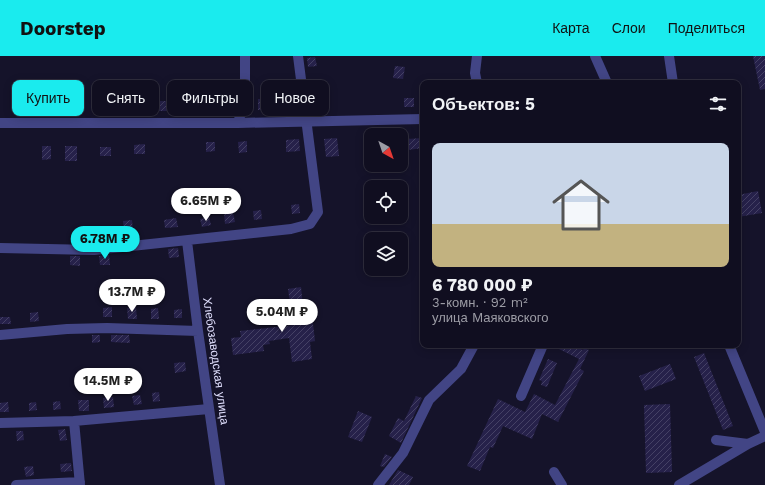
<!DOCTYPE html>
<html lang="ru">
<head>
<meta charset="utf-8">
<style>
	:root { --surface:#100e20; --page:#191729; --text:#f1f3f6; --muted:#9c9ca5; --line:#302e3e; --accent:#1aebee }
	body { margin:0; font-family:"Work Sans",sans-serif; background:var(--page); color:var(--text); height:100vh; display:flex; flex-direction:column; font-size:15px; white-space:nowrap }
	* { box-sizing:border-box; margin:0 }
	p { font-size:13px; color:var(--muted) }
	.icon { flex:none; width:22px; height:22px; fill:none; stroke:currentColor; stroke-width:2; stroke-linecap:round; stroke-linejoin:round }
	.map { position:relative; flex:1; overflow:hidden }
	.panel { position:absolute; left:420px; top:24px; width:321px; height:268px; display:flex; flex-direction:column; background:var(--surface); border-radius:8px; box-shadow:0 2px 10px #0003,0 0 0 1px var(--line) }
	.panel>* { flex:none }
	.guide { position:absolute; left:12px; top:24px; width:348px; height:36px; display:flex; gap:8px }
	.needle { width:26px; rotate:140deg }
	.fabs { position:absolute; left:364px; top:72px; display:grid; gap:8px }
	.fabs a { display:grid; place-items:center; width:44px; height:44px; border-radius:8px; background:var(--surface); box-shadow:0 2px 10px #0003,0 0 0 1px var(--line); font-size:20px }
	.price { position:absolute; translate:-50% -34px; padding:0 9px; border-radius:14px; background:#fff; color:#222; font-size:13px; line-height:26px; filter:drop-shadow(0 1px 2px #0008) }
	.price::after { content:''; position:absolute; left:50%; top:24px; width:12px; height:9px; margin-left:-6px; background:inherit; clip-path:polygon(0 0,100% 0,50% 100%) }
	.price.active { background:var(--accent); color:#111 }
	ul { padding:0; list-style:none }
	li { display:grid; align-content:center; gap:8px; height:212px; padding:0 12px }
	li+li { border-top:1px solid var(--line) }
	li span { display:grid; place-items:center; height:124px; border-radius:8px; color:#555 }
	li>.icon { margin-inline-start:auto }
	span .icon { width:72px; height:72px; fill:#fffc; stroke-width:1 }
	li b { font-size:17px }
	h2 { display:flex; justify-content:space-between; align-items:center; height:48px; padding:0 12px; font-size:17px }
	.chip { padding:0 14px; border-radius:8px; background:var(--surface); box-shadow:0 2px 10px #0003,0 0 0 1px var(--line); font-size:14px; line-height:36px }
	.chip.active { background:var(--accent); color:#111 }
	header { display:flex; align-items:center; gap:24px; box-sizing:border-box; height:56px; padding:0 20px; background:var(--accent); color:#111 }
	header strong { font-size:19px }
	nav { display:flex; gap:22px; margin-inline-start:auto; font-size:14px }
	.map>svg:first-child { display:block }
	.building { fill:url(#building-hatch) }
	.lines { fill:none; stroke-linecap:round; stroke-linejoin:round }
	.minor { stroke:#424585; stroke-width:10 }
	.labels { text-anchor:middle; stroke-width:3.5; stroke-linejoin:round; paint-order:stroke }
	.street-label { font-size:12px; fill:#e0dffd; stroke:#15132a }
</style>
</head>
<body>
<header>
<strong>Doorstep</strong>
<nav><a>Карта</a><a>Слои</a><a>Поделиться</a></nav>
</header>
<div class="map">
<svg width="765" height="429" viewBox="0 0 765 429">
	<defs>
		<pattern id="building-hatch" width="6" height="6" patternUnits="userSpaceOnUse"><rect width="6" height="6" fill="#26214a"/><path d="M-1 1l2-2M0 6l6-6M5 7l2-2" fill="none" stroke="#454165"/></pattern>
	</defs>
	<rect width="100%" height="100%" fill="#15132a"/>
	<!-- building -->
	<path class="building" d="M753,0H765V33L760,34Z
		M315,1L317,10L308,11L307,2Z
		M395,10L405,11L403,23L393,22Z
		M404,42H414V51H404Z
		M258,43H271V54H258Z
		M158,45H167L168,55H159Z
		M189,45H201L200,53L188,52Z
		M217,45H227V53H218Z
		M337,82L339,100L326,101L324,83Z
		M423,82V92L408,94L407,83Z
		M299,83L300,95L286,96V84Z
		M247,85V96L239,97L238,86Z
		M206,86H215V95L206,96Z
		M145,88V98H134V89Z
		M42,90H51V103L42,104Z
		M65,90H77V105H65Z
		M100,91H111V100H100Z
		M758,135L762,157L738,161V139Z
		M299,148L300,157L292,158L291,149Z
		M261,154L262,163L254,164L253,155Z
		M233,156L235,166L225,168L224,157Z
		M209,161L211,169L202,171L200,163Z
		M176,162L178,171L165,172L164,164Z
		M132,164L133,176L124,177L123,165Z
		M85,172L94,173L93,179H85Z
		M178,192L179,201L169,202L168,193Z
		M109,199L110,209H100L99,200Z
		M70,200H80V210L70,209Z
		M301,231L304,260L312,259L315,285L310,286L312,303L292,306L289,282L269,285L270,288L263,289L264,295L233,299L231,282L241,281L240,275L293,269L288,233Z
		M112,251V261H103V252Z
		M136,251L137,263H128L127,252Z
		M158,252L159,263H151V253Z
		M182,253V262H174V254Z
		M38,256L39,265L30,266V257Z
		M0,261H10L11,268H0Z
		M92,279H100V286L92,287Z
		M111,279H129L130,287L111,286Z
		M551,289H572L583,294L584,292L589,294L580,313L584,315L558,366L542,358L532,383L503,370L493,392L490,391L480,415L467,410L498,343L525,356L534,338L555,349L579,303Z
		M704,297L733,370L723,374L694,301Z
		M548,303L557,307L547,331L541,329L542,325L539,324Z
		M185,306L186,315L175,317L174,307Z
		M670,308L676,323L645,335L639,320Z
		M159,336L160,345L153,346L152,337Z
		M140,339L142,348L134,349L132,340Z
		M416,340L422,342L401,387L389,380L398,362L404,365Z
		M113,341L114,351L104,352L103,342Z
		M78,344H89V355H79Z
		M60,345L61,353L53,354V346Z
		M8,346L9,356H0V347Z
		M36,346L37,354L29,355V347Z
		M670,348L672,416L646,417L644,349Z
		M358,355L372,361L362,386L348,381Z
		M65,373L67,384L60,385L58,374Z
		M16,375H23L24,384L17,385Z
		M385,398L392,401L384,411L380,410Z
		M71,407L72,415L61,416L60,408Z
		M33,410L34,419L26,421L24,411Z
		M398,414L413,421L409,429H389Z"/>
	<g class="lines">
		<!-- minor -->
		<path class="minor" d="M477,0L475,17L477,27
			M595,0L607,27
			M669,0L673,27
			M0,67H238L423,63
			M238,67L245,42V0
			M187,185L198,275L220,429
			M0,192L94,194L291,173L310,168L318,156L298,0
			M0,279L67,273L107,272L198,275
			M729,289L765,376
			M521,340L543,289
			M74,365L80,429
			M0,367L74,365L209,353
			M716,384L748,388
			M554,416L562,429
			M16,429L80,426
			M378,429L403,397L429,344L461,313L474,289
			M679,429L748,388L765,380"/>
	</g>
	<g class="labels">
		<!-- street labels -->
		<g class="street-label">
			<text transform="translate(216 305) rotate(82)" y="4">Хлебозаводская улица</text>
		</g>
	</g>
</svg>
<div class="fabs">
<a><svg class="needle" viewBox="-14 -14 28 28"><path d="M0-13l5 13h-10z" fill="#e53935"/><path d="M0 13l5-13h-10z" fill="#9c9ca5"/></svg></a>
<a><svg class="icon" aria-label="locate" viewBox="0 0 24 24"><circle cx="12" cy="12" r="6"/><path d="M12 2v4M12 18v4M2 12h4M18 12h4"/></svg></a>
<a><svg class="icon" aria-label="layers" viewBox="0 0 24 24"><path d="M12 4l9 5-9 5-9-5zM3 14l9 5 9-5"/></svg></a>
</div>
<b class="price" style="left:206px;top:166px">6.65M ₽</b>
<b class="price active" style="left:105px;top:204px">6.78M ₽</b>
<b class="price" style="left:132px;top:257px">13.7M ₽</b>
<b class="price" style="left:282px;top:277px">5.04M ₽</b>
<b class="price" style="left:108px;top:346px">14.5M ₽</b>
<div class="guide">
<a class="chip active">Купить</a>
<a class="chip">Снять</a>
<a class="chip">Фильтры</a>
<a class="chip">Новое</a>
</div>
<section class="panel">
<h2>Объектов: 5<svg class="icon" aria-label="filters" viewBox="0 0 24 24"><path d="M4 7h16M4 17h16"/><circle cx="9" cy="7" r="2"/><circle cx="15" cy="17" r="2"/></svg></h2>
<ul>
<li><span style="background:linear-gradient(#c9d6e8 65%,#c2b280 0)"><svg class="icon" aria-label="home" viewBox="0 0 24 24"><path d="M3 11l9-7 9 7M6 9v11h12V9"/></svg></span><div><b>6 780 000 ₽</b><p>3-комн. · 92 m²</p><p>улица Маяковского</p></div></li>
</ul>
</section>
</div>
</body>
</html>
